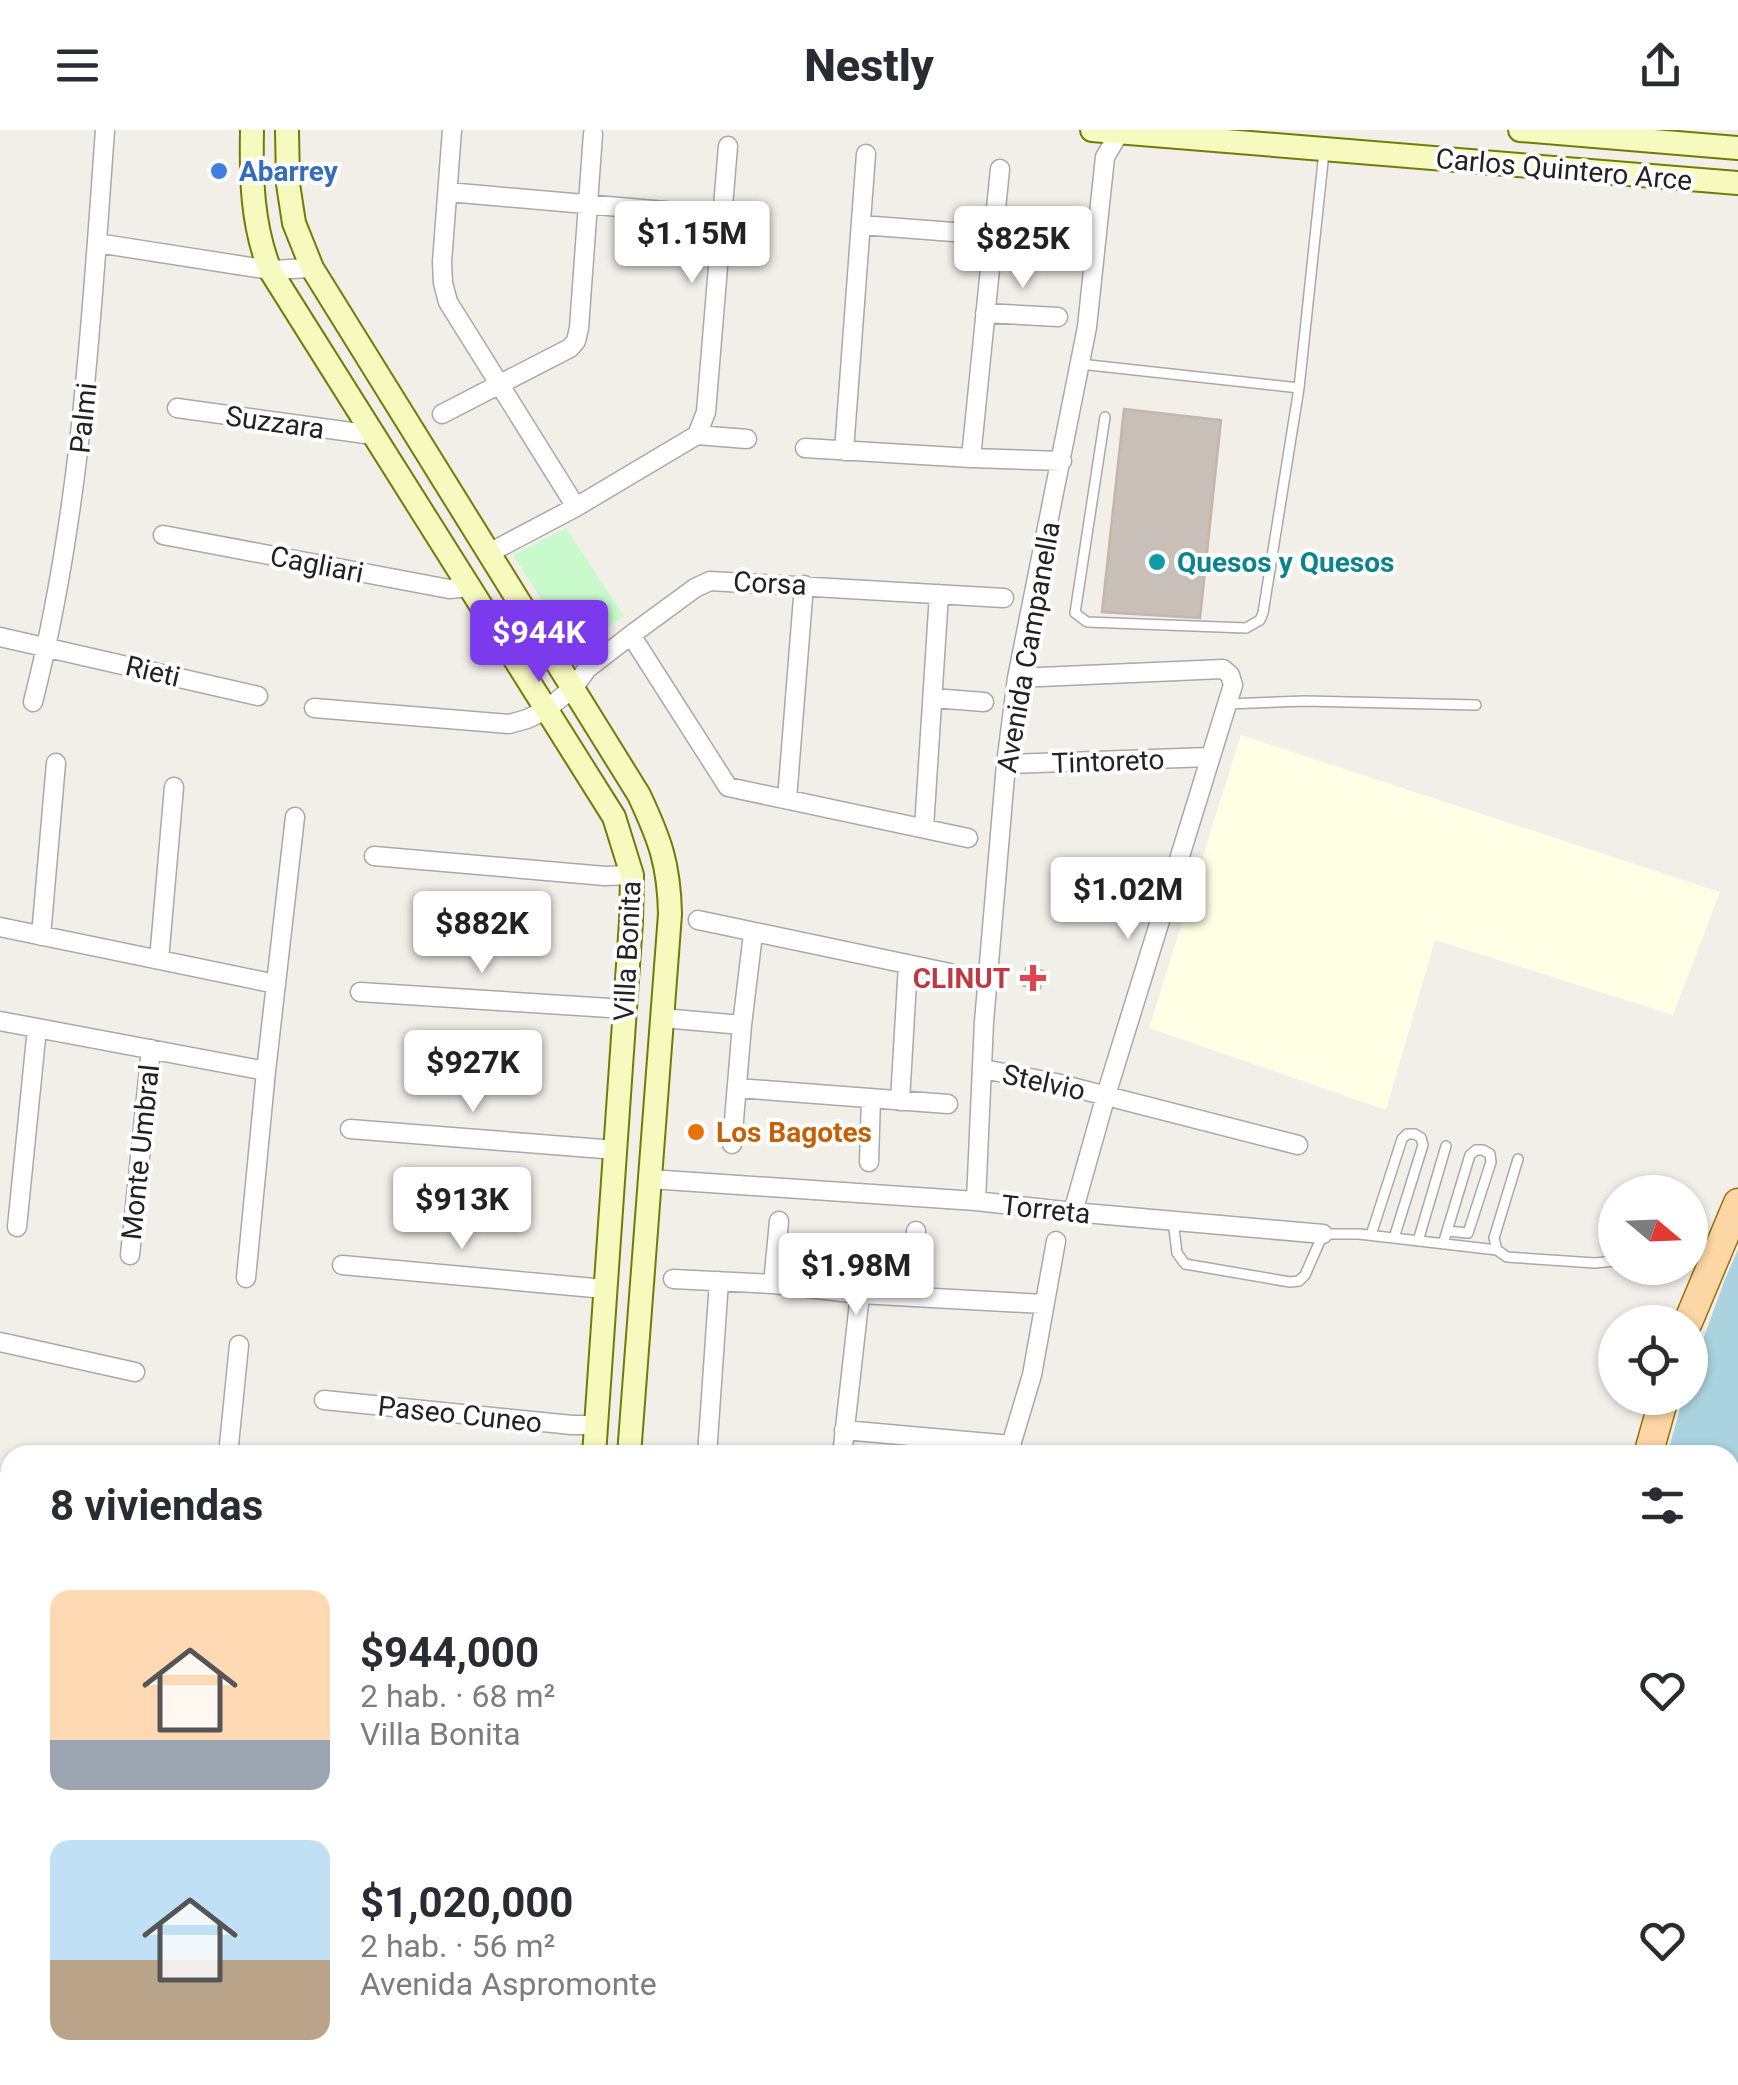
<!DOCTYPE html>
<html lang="es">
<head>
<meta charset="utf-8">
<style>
	:root { --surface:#fff; --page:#f7f7f7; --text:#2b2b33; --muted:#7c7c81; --accent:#7c3aed }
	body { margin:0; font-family:Roboto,sans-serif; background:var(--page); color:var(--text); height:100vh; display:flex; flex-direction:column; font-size:38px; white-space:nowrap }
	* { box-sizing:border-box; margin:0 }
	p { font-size:32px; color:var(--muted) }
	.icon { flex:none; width:55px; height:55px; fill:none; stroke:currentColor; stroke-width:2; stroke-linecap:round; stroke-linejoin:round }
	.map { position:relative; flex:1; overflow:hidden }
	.panel { position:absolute; left:0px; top:1315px; width:1740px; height:640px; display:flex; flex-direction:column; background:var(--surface); border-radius:30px 30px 0 0; box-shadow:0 2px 8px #0004 }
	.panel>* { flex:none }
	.needle { width:65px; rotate:109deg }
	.controls { position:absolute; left:1598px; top:1045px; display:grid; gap:20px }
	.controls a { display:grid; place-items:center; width:110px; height:110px; border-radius:50%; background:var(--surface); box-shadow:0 2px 8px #0004; font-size:50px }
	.price { position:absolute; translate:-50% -85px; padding:0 22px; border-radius:10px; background:#fff; color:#222; font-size:32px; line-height:65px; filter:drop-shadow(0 2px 5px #0008) }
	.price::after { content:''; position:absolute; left:50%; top:60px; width:30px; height:22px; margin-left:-15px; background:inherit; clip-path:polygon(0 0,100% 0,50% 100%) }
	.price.on { background:var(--accent); color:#fff }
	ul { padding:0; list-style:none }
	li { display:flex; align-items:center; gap:30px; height:250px; padding:0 50px }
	li span { display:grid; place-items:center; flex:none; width:280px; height:200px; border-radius:20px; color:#555 }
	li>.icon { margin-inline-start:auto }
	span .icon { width:120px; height:120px; fill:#fffc; stroke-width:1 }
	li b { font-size:42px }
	h2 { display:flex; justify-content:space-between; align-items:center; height:120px; padding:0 50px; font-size:42px }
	header { display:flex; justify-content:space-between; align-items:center; height:130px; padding:0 50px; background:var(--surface); font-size:45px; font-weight:800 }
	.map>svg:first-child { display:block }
	.education { fill:#ffffe5 }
	.park { fill:#c8facc }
	.water { fill:#aad3df }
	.building { fill:#c7bfb8; stroke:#c4b6ab; stroke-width:2.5 }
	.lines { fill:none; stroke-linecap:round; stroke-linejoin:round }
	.lane-casing { stroke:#a9a9a9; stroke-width:12 }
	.street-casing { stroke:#a9a9a9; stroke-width:21 }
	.secondary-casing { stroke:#707d05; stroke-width:26 }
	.primary-casing { stroke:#a06b00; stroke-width:31 }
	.lane { stroke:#fff; stroke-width:9 }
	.street { stroke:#fff; stroke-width:18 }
	.secondary { stroke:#f7fabf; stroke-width:22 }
	.primary { stroke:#fcd6a4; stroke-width:28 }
	.shop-dot { fill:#3f7fe0; stroke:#fff; stroke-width:4 }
	.culture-dot { fill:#0f9aa8; stroke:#fff; stroke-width:4 }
	.health-dot { fill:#e0444e; stroke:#fff; stroke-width:4 }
	.food-dot { fill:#e8710a; stroke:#fff; stroke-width:4 }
	.labels { text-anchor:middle; stroke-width:8; stroke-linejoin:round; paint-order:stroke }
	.street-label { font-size:28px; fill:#222; stroke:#fff }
	.shop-label { font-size:28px; font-weight:bold; fill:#366cbe; stroke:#fff; text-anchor:start }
	.culture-label { font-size:28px; font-weight:bold; fill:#0d838f; stroke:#fff; text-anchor:start }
	.health-label { font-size:28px; font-weight:bold; fill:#be3a42; stroke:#fff; text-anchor:end }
	.food-label { font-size:28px; font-weight:bold; fill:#c56008; stroke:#fff; text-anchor:start }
</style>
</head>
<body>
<header><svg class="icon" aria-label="menu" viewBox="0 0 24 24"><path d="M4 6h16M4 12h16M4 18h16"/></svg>Nestly<svg class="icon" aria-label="share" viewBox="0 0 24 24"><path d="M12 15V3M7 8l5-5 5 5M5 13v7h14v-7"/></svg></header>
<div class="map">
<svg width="1738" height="1955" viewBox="0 0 1738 1955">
	<rect width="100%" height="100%" fill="#f2efe9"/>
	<!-- education -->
	<path class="education" d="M1241,605L1720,762L1673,885L1435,810L1386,980L1149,898Z"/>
	<!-- park -->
	<path class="park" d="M566,398L624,486L573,518L513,425Z
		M0,1881L10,1883V1945H149L150,1955H12L0,1938Z"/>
	<!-- water -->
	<path class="water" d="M1738,1119V1404L1730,1444V1325H1667L1683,1268H1690V1245L1725,1149Z
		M1576,1945H1662L1661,1955H1575Z"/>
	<!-- building -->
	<path class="building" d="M1124,279L1221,290L1200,488L1102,482Z
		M1026,838L1043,841L1040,858L1024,856Z"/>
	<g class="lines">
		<!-- lane casing -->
		<g class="lane-casing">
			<path id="lane" d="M1080,234L1299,258
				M1105,287L1075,483L1087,492L1246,498L1260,490L1263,483L1299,258L1324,22
				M1227,574L1305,571L1476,575
				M1518,1029L1494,1108L1497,1120L1507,1127L1595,1133L1615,1131
				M1173,1091L1177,1123L1185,1134L1290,1152L1299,1151L1305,1145L1323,1104H1359L1497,1120
				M1371,1105L1402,1009L1407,1004H1415L1421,1008L1423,1015L1394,1108
				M1418,1111L1446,1016
				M1443,1114L1470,1025L1476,1020H1483L1490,1024L1491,1032L1468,1103L1447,1101
				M1690,1124L1712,1122"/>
		</g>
		<!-- street casing -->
		<g class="street-casing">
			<path id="street" d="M452,0L442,132L443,153L448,172L576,377
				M448,62L722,86
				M861,95L993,105
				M97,113L270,140L312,138
				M985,183L1058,187
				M177,278L373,305
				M442,284L570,218L576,211L579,198L593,4
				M697,305L706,282L728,16
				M805,318L971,328L1062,331
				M844,321L866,24
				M971,328L1000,39
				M163,405L449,459L471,457
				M489,423L576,377L697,305L747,309
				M631,505L728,657L968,708
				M0,507L258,566
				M1017,548L1223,539L1230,545L1233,555L1106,965L1073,1082
				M933,568L984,572
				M33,572C81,384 91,193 105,0
				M314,578L509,594L527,589L546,580L574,557L587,539L631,505L695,458L710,451L1004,468
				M1006,634L1210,627
				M787,669L804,455
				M924,698L939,464
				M374,726L605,746L632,745
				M698,790L950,843
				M0,797L276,854
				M41,806L56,633
				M159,830L174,657
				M360,862L625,879
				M662,888L742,895
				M0,891L266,941
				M983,939L1056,953L1298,1015
				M737,958L948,974
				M900,971L908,834
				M350,999L616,1020
				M732,1014L742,895L753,804
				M869,1032L871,968
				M650,1049L976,1071L1073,1082L1323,1104
				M976,1071L984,892L1006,634L1017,548L1087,197L1105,27L1121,0
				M17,1097L37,898
				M130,1125L151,919
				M342,1135L605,1159
				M246,1148L266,941L295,687
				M673,1149L773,1154L860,1164L1043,1174
				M773,1154L779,1091
				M910,1166L916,1101
				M0,1212L135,1242
				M324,1270L572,1295H596
				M844,1300L1011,1315
				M228,1325L239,1215
				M707,1325L719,1151
				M842,1325L860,1164
				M1008,1325L1032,1245L1056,1111
				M0,1350L10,1354
				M0,1479L10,1481
				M0,1544L10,1712
				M0,1871L10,1873
				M0,1941L10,1955
				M169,1946L186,1945
				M973,1955V1945"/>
		</g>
		<!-- secondary casing -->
		<g class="secondary-casing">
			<path id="secondary" d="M252,0C251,48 252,95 270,140L614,687L632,745L631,792L594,1325
				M287,0L288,54L294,93L312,138L639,665C660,710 669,734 670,784L629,1325
				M1092,0L1738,53
				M1520,0L1738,18
				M523,1955L525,1945
				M556,1955L558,1945"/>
		</g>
		<!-- primary casing -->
		<g class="primary-casing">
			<path id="primary" d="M1688,1192L1738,1073
				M1648,1325L1664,1268
				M1730,1624L1738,1568
				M1552,1955L1553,1945
				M1687,1955L1688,1945"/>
		</g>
		<!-- lane -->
		<use href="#lane" class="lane"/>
		<!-- street -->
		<use href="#street" class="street"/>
		<!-- secondary -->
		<use href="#secondary" class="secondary"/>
		<!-- primary -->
		<use href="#primary" class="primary"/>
	</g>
	<!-- markers -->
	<circle class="shop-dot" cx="219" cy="41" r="10"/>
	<circle class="culture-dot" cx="1157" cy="432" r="10"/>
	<path class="health-dot" d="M1028 833h10v10h10v10h-10v10h-10v-10h-10v-10h10z"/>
	<circle class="food-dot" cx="696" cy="1002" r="10"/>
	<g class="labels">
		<!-- street labels -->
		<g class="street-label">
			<text transform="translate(1564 39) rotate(5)" y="10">Carlos Quintero Arce</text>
			<text transform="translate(83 288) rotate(-84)" y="10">Palmi</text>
			<text transform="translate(275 292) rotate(8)" y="10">Suzzara</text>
			<text transform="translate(317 434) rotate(11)" y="10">Cagliari</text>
			<text transform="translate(770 453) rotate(3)" y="10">Corsa</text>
			<text transform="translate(1028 517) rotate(-80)" y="10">Avenida Campanella</text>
			<text transform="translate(153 541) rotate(13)" y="10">Rieti</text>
			<text transform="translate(1108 631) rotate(-2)" y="10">Tintoreto</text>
			<text transform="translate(627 821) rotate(-87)" y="10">Villa Bonita</text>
			<text transform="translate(1044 952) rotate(12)" y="10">Stelvio</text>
			<text transform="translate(140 1022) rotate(-84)" y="10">Monte Umbral</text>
			<text transform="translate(1046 1079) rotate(6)" y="10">Torreta</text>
			<text transform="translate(460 1284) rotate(6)" y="10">Paseo Cuneo</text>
		</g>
		<!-- shop labels -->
		<g class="shop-label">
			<text x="239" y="51">Abarrey</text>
		</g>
		<!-- culture labels -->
		<g class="culture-label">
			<text x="1177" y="442">Quesos y Quesos</text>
		</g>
		<!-- health labels -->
		<g class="health-label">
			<text x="1010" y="858">CLINUT</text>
		</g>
		<!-- food labels -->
		<g class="food-label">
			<text x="716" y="1012">Los Bagotes</text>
		</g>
	</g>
</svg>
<div class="controls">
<a><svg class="needle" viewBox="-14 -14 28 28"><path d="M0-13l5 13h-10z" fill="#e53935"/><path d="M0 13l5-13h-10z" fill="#7c7c81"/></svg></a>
<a><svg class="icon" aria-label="locate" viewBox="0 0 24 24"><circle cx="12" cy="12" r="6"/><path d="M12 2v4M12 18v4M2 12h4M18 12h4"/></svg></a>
</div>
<b class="price" style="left:692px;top:156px">$1.15M</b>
<b class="price" style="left:1023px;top:161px">$825K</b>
<b class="price on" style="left:539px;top:555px">$944K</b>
<b class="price" style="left:1128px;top:812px">$1.02M</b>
<b class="price" style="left:482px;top:846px">$882K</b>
<b class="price" style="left:473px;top:985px">$927K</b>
<b class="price" style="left:462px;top:1122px">$913K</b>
<b class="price" style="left:856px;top:1188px">$1.98M</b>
<section class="panel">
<h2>8 viviendas<svg class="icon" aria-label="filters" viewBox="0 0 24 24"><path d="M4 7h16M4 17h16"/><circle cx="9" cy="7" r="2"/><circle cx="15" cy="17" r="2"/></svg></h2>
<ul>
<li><span style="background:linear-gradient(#ffd9b3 75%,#9aa5b1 0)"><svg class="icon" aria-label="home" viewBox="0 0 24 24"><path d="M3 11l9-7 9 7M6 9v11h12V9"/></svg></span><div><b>$944,000</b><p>2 hab. · 68 m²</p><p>Villa Bonita</p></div><svg class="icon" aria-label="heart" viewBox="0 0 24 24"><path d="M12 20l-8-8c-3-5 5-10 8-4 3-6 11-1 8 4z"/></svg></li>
<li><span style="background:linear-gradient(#bfe0f5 60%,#b9a48a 0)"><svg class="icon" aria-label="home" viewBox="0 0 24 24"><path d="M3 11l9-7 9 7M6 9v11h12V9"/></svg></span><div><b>$1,020,000</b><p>2 hab. · 56 m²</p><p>Avenida Aspromonte</p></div><svg class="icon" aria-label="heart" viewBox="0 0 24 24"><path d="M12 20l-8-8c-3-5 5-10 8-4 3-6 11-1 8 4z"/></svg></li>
</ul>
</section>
</div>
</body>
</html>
